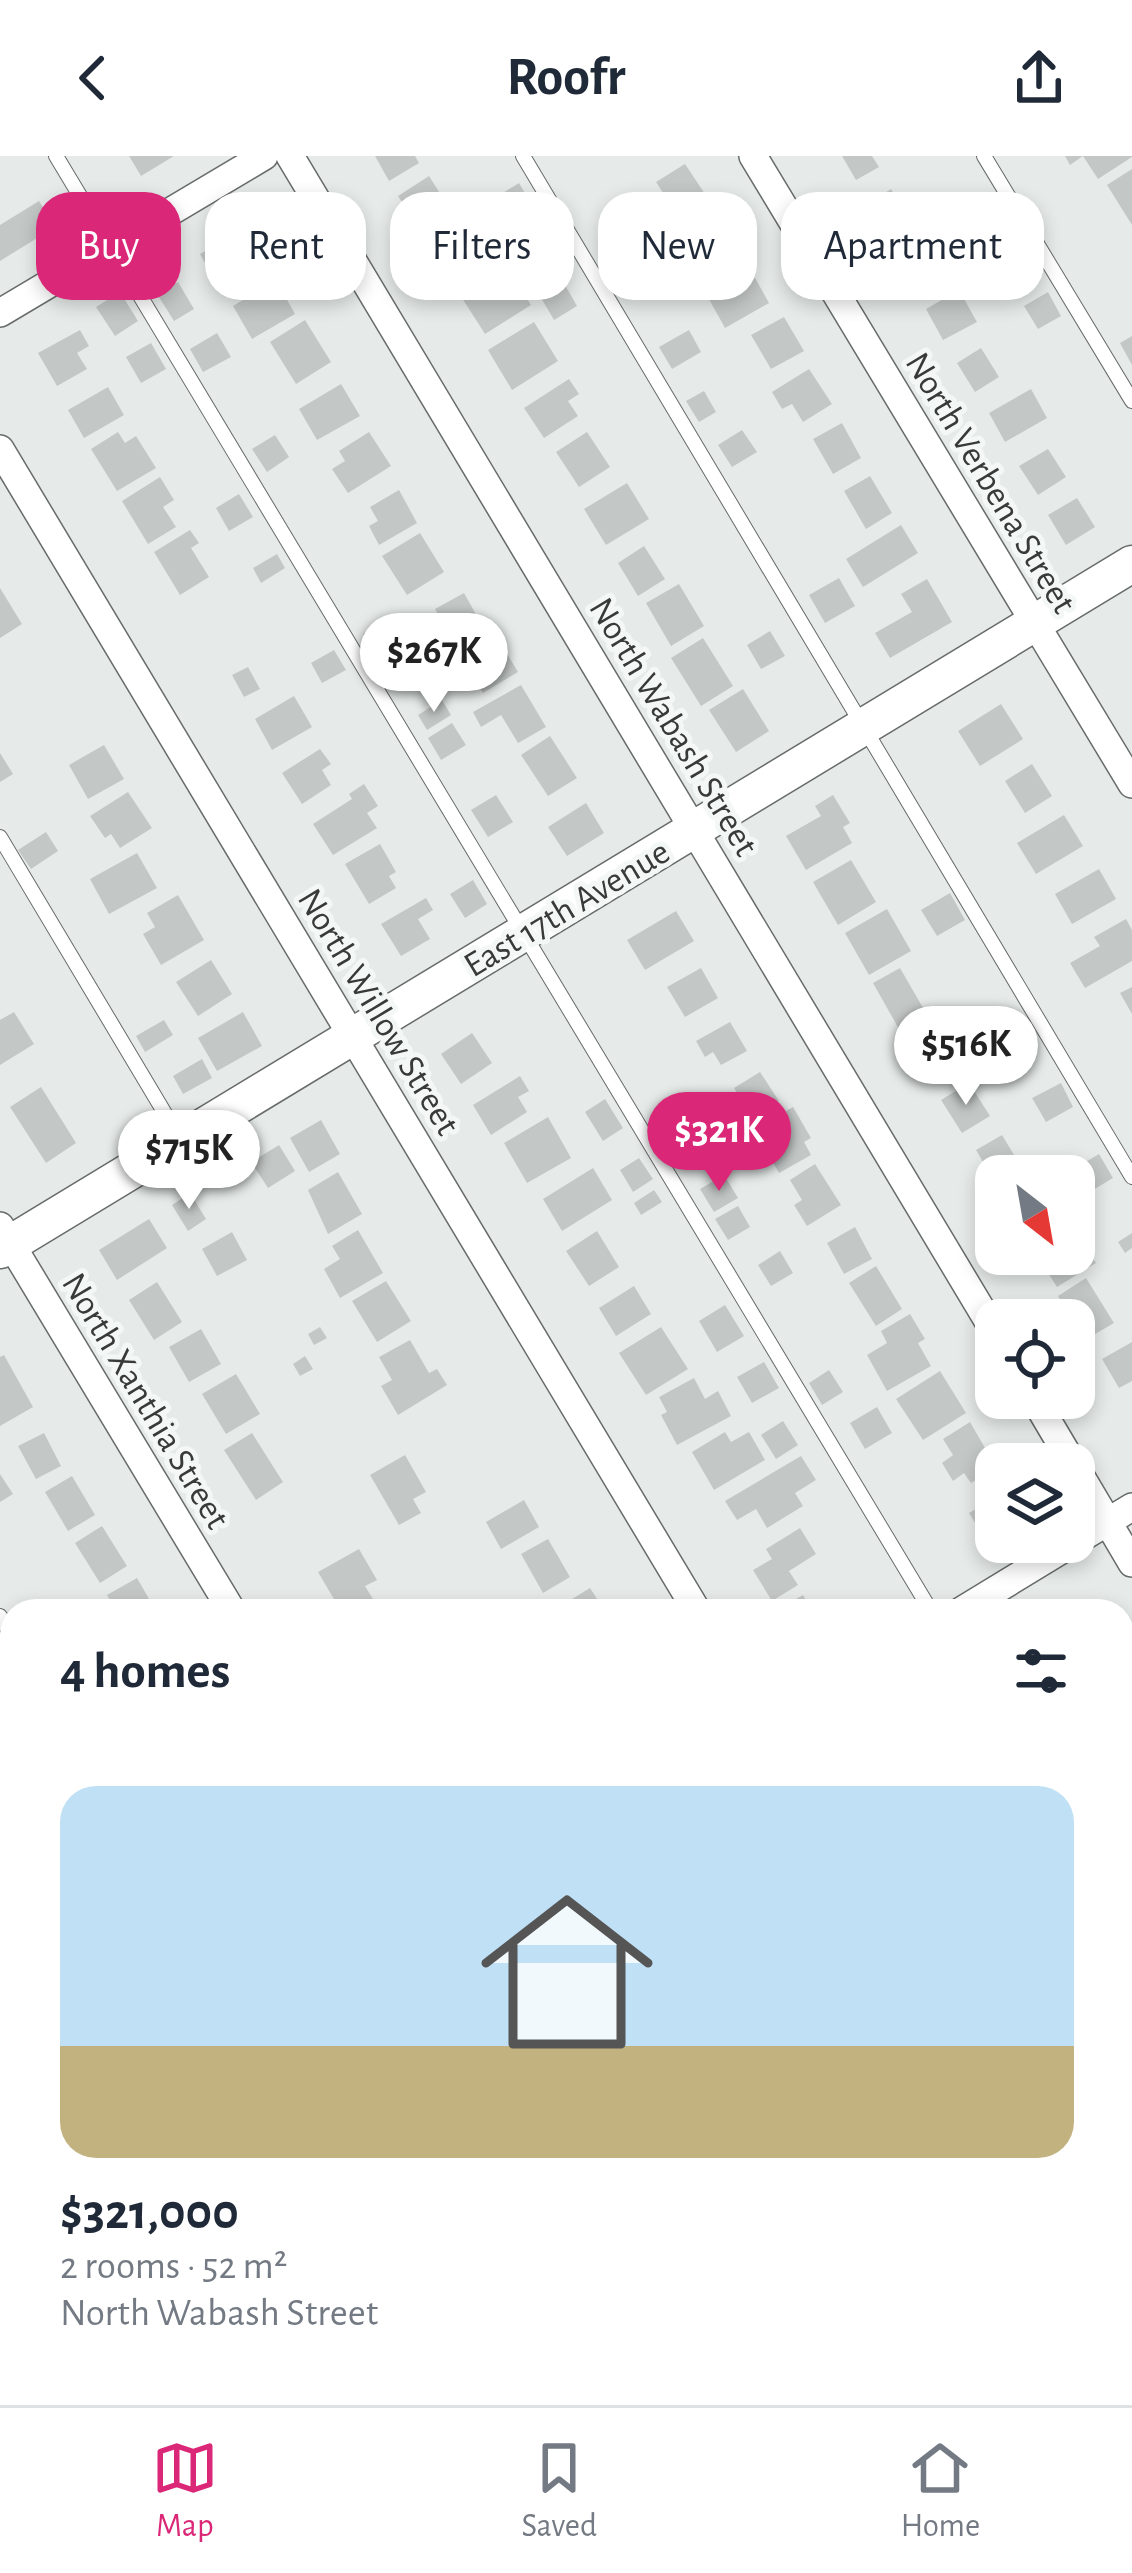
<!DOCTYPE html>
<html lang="en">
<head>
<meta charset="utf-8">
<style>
	:root { --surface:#fff; --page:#f6f6f7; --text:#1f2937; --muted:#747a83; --line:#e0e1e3; --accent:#db2777 }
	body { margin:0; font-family:"Alegreya Sans",sans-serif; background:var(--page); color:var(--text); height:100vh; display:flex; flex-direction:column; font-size:45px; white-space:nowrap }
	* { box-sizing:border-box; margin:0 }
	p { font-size:39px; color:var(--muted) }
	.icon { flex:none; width:66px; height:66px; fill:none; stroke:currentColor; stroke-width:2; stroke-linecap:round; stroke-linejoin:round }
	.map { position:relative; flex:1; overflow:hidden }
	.details { position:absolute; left:0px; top:1443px; width:1134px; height:807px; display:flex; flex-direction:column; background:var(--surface); border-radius:36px 36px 0 0; box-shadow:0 6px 18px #0003 }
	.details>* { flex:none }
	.banner { position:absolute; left:36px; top:36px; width:1062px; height:108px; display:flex; gap:24px }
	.needle { width:78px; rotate:149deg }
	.fabs { position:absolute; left:975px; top:999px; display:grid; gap:24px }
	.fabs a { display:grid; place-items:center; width:120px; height:120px; border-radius:24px; background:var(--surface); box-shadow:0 6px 18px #0003; font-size:60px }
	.price { position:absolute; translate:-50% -102px; padding:0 27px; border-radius:42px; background:#fff; color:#222; font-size:39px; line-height:78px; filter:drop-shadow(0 3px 6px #0008) }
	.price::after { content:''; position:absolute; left:50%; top:72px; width:36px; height:27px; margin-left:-18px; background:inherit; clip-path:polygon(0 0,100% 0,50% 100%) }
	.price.on { background:var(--accent); color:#fff }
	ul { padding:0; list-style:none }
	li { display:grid; align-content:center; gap:24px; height:636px; padding:0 60px }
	li span { display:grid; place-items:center; height:372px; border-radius:36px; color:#555 }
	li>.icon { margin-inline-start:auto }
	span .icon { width:216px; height:216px; fill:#fffc; stroke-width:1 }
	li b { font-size:51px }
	h2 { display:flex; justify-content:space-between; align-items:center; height:144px; padding:0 60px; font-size:51px }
	.chip { padding:0 42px; border-radius:36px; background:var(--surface); box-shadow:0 6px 18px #0003; font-size:42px; line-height:108px }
	.chip.on { background:var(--accent); color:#fff }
	header { display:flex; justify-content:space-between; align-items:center; height:156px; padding:0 60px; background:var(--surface); font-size:54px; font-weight:700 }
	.menu { display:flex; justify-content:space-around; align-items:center; height:168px; border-top:3px solid var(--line); background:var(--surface); font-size:33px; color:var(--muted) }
	.menu a { display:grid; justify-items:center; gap:6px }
	.menu .on { color:var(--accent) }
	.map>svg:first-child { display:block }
	.building { fill:#c3c8c7 }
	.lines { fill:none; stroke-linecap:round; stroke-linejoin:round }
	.service-casing { stroke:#676b6a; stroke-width:16 }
	.minor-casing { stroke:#676b6a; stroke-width:30 }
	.tertiary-casing { stroke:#676b6a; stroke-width:39 }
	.service { stroke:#fff; stroke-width:14 }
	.minor { stroke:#fff; stroke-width:27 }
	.tertiary { stroke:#fff; stroke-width:36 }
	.labels { text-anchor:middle; stroke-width:10; stroke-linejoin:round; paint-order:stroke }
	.street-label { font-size:36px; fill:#383939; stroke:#f3f8f7 }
</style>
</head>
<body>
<header><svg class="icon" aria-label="back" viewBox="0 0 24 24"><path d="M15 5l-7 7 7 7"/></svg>Roofr<svg class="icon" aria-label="share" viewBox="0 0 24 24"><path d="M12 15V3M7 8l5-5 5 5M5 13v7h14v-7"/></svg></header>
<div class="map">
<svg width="1132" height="2249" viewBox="0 0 1132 2249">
	<rect width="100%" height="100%" fill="#e6ebea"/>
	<!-- building -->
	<path class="building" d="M129,0H174L141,20Z
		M375,0H415L419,7L389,25Z
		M842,0H872L879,11L856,24Z
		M1065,0H1132V1L1098,23L1083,0L1070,9Z
		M685,8L707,41L678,60L656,26Z
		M1132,13V69L1107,29Z
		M429,20L451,55L420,74L398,40Z
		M519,27L532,49L507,65L493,43Z
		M891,33L910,63L884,80L865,50Z
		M39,45L55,71L0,105V69Z
		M716,58L737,91L702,113L681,81Z
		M477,61L499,97L454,125L432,88Z
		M235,79L254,112L219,132L200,98Z
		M749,111L769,147L725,172L705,136Z
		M271,115L295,158L252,183L233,150L246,142L241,132Z
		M558,117L577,150L554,164L534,130Z
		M513,120L531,149L485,178L462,142L495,122L499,129Z
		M178,126L194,153L174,165L157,138Z
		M959,134L977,166L943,184L926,153Z
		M120,136L138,165L115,180L96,151Z
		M1048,136L1061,160L1038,173L1024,150Z
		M784,161L804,195L771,213L751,179Z
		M305,164L331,206L296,228L270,186Z
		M534,166L558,205L512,234L488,194Z
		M80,174L89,190L77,197L87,213L57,230L38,197Z
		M689,174L701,196L672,213L659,191Z
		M217,177L231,201L203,216L190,193Z
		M1132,180V209L1120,187Z
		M151,187L166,213L141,227L126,201Z
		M981,192L999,221L975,236L957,207Z
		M809,213L832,248L803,266L792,248L782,253L772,236Z
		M569,223L579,238L568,245L578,260L544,282L524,252Z
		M341,228L360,260L317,284L299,253Z
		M108,231L124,259L84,282L68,254Z
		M1031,233L1047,262L1005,286L989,257Z
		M704,235L716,256L699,266L686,245Z
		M842,267L861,302L833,318L813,283Z
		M742,274L757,296L732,311L718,289Z
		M118,276L125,287L136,280L156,312L117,335L91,293Z
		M369,276L391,310L348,337L332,313L345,305L339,295Z
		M587,276L610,311L579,331L556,296Z
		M275,279L289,301L267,316L252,293Z
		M1048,293L1066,321L1038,339L1019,310Z
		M870,320L892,357L866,373L844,335Z
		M160,321L174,344L163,351L176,371L148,388L122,345Z
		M627,327L649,363L606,389L584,353Z
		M399,334L417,367L379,389L369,370L378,365L370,351Z
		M239,338L253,361L229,375L216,352Z
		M1077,342L1095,371L1066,389L1048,359Z
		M901,369L918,397L863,431L846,403Z
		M190,374L199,387L191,392L209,421L180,439L154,396Z
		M420,377L444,416L407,439L382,400Z
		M644,390L665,423L638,440L618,407Z
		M277,398L285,412L261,427L253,412Z
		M839,422L855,450L825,467L809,439Z
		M927,423L952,466L890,502L875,477L912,456L901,438Z
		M679,428L704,470L671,490L646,447Z
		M0,432L22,468L0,482Z
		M464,437L482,469L453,486L435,453Z
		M391,461L408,490L380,506L363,478Z
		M493,474L518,516L483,537L458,494Z
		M770,475L785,500L761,513L747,489Z
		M703,482L733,530L701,550L671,502Z
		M334,494L346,514L322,527L311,507Z
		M248,511L260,533L244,541L232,519Z
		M521,529L546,571L518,587L501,559L481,571L473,556Z
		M743,533L769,575L736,596L709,554Z
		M294,540L312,571L272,594L255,563Z
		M442,544L451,559L427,574L418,559Z
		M1001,548L1023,583L980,610L958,575Z
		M452,567L466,589L441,604L428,582Z
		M550,580L577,622L548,640L521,599Z
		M104,589L124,623L88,643L69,609Z
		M320,593L331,608L322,614L331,629L302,648L282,617Z
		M0,597L13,618L0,626Z
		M1032,608L1052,640L1025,657L1005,625Z
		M364,628L378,650L367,657L377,672L333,699L313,668L352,643L349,638Z
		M128,636L152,672L120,692L111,678L105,682L90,660Z
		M496,639L513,666L488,681L471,654Z
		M833,639L850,667L843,671L852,687L806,714L786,680L821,660L815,650Z
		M586,647L604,677L567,700L548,671Z
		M1064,659L1083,690L1036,718L1017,687Z
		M46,676L58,695L31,713L18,694Z
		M380,688L396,716L389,720L396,732L369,748L345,708Z
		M137,697L157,732L109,758L90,723Z
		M851,704L876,746L838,769L813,726Z
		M1099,713L1116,743L1072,768L1055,738Z
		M473,724L487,748L465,762L450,738Z
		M950,737L965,764L937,780L921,754Z
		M178,739L204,784L161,809L143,778L155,771L147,757Z
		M426,742L433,754L418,763L430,783L401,800L381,768Z
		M887,753L911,795L869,819L845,777Z
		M676,755L694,785L645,814L627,784Z
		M1126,763L1132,774V805L1085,832L1070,807L1100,790L1094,781Z
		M211,804L232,838L198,860L176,826Z
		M701,812L718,842L685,861L667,831Z
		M900,812L926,857L899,873L873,827Z
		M1132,831V858L1120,837Z
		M14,856L34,888L0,909V864Z
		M243,856L262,890L217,915L198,882Z
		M164,864L173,879L145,896L136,880Z
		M730,866L747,895L721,909L713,896L705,901L696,885Z
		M942,874L961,908L931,925L912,891Z
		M472,877L492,907L461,928L441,898Z
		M202,903L212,922L183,938L173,920Z
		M760,916L779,945L753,962L734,932Z
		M520,920L529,935L518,941L527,956L491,979L473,949Z
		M969,927L990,960L962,977L941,944Z
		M1061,927L1073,951L1046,966L1032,942Z
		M41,931L76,987L46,1007L10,951Z
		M605,943L623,972L603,985L585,956Z
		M793,951L811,982L804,986L811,999L779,1017L754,973Z
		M548,961L571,1002L527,1027L504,987Z
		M700,961L715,986L683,1004L669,979Z
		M321,964L340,998L309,1016L290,982Z
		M1002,979L1022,1012L1008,1020H996V1028L976,994Z
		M279,989L295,1015L268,1032L251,1006Z
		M1099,998L1113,1022L1093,1034L1079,1010Z
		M639,1002L653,1023L633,1036L620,1014Z
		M815,1008L841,1049L807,1070L794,1049L802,1044L790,1024Z
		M593,1012L612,1044L562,1075L543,1043Z
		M338,1016L362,1058L328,1078L308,1034Z
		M724,1019L738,1042L714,1056L700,1033Z
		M654,1034L662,1046L641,1059L634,1047Z
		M190,1037L206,1063L188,1075L172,1049Z
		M738,1050L750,1071L728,1084L715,1063Z
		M149,1063L167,1092L117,1124L99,1094Z
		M855,1071L872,1103L844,1118L827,1087Z
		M358,1074L383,1117L340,1142L324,1113L340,1103L332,1090Z
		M597,1075L619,1111L589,1130L566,1095Z
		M232,1076L247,1104L217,1120L202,1093Z
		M1132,1077V1092L1125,1097L1118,1086Z
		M1081,1084L1096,1107L1057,1131L1036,1098H1074V1088Z
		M780,1095L793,1117L771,1130L758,1109Z
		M876,1110L902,1153L876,1170L849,1127Z
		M1086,1122L1114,1167L1085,1184L1058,1140Z
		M386,1125L411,1165L377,1186L352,1145Z
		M157,1126L182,1166L154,1184L129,1144Z
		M634,1130L651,1158L616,1180L599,1152Z
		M725,1149L744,1180L717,1196L699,1165Z
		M910,1158L925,1183L918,1187L931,1210L887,1235L867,1199L887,1187L881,1175Z
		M320,1171L327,1182L314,1189L308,1178Z
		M661,1171L688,1213L646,1239L619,1197Z
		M201,1173L221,1208L189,1226L169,1191Z
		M410,1184L429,1217L437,1213L447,1229L398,1259L381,1230L392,1224L379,1201Z
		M1132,1186V1225L1119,1232L1102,1203Z
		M4,1199L33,1251L0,1270V1201Z
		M305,1200L313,1213L300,1220L293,1208Z
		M764,1206L779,1232L752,1247L737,1221Z
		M829,1214L843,1236L822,1249L809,1227Z
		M940,1215L966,1257L923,1284L896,1243Z
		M236,1218L260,1258L226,1278L202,1238Z
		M694,1222L705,1243L718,1235L731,1260L677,1289L661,1259L667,1256L659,1241Z
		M877,1251L892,1277L865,1293L850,1267Z
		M783,1265L798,1289L776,1303L761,1279Z
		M970,1266L996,1311L971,1327L964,1317L953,1325L942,1307L953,1299L943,1283Z
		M725,1276L731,1286L749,1276L765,1304L714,1334L692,1296Z
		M44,1277L61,1310L36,1323L18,1290Z
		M252,1277L283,1326L256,1344L224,1294Z
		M405,1299L426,1336L413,1343L421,1357L399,1369L370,1319Z
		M801,1300L816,1324L795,1337L803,1350L767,1372L756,1353L737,1364L725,1345Z
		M0,1318L13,1338L0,1346Z
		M72,1320L95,1359L68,1375L45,1336Z
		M996,1341V1384L988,1388L969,1357Z
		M524,1344L539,1371L501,1393L486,1366Z
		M102,1370L127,1410L100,1427L75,1387Z
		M800,1372L816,1398L789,1415L798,1429L772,1445L753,1414L772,1403L766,1393Z
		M548,1383L570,1421L543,1437L521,1398Z
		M359,1393L377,1424L365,1430L379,1453L341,1455L318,1416Z
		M137,1422L156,1455H116L107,1439Z
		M590,1432L605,1455H568L564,1448Z
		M803,1439L812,1455H775Z
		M0,1489L12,1509V1518L0,1525Z
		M1122,1510L1132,1526V1532L1122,1539Z
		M12,1612V1648L8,1651L0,1638V1619Z
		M1132,1895V1938L1122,1944V1901Z
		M1132,1946V1991L1122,1975V1952Z
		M1132,2017V2057L1122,2040V2023Z
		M12,2081V2133L0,2140V2112L10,2106L0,2088Z
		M97,2238H143L149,2249H97L93,2241Z
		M319,2238H368L347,2249H325Z
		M582,2238H616L599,2249H589Z
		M859,2238H905L912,2249H840Z"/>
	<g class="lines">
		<!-- service casing -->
		<g class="service-casing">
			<path id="service" d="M56,0L931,1455
				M523,0L1132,1021
				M984,0L1132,245
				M0,681L179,981
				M0,1460L12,1480
				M1122,1774L1132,1790
				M0,2236L8,2249
				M469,2238L476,2249
				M933,2238L940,2249"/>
		</g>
		<!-- minor casing -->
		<g class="minor-casing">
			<path id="minor" d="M290,0L996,1178
				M753,0L1132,628
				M0,157L264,0
				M0,293L697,1455
				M0,1070L232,1455
				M1034,1242L1073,1308
				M1074,1309L1132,1407
				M961,1455L1132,1351
				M0,1844L12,1864
				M0,2032L12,2025
				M1122,2166L1132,2183
				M237,2238L243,2249
				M701,2238L708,2249"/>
		</g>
		<!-- tertiary casing -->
		<g class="tertiary-casing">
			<path id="tertiary" d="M0,1094L1132,408"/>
		</g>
		<!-- service -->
		<use href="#service" class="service"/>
		<!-- minor -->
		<use href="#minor" class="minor"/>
		<!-- tertiary -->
		<use href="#tertiary" class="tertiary"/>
	</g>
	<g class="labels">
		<!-- street labels -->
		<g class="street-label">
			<text transform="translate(992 326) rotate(59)" y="13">North Verbena Street</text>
			<text transform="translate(675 570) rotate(59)" y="13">North Wabash Street</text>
			<text transform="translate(566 751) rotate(-31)" y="13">East 17th Avenue</text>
			<text transform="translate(380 855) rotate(59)" y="13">North Willow Street</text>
			<text transform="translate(147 1244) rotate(59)" y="13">North Xanthia Street</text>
		</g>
	</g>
</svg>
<div class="fabs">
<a><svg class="needle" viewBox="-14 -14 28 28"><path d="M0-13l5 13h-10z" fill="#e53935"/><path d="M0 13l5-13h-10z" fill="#747a83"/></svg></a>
<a><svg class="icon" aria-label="locate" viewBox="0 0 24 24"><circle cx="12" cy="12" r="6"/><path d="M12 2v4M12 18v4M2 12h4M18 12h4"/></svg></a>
<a><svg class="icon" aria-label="layers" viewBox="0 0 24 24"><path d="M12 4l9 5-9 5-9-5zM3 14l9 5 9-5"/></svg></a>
</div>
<b class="price" style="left:434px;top:559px">$267K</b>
<b class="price" style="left:966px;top:952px">$516K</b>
<b class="price on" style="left:719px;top:1038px">$321K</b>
<b class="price" style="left:189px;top:1056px">$715K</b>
<div class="banner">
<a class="chip on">Buy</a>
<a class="chip">Rent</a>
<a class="chip">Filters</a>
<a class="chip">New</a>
<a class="chip">Apartment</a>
</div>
<section class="details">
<h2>4 homes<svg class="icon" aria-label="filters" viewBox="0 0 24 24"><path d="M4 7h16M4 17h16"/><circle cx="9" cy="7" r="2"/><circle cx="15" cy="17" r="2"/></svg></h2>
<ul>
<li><span style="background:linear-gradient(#bfe0f5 70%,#c2b280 0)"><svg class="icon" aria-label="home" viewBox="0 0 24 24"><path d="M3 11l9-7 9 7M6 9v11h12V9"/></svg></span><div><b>$321,000</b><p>2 rooms · 52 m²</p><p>North Wabash Street</p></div></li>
</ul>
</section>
</div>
<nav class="menu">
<a class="on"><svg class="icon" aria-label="map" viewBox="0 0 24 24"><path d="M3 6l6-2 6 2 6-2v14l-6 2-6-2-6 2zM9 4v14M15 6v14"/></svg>Map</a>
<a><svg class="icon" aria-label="saved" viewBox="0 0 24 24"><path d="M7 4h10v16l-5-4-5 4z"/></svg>Saved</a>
<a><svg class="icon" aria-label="home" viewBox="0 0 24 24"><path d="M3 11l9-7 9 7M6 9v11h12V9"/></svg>Home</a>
</nav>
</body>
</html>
